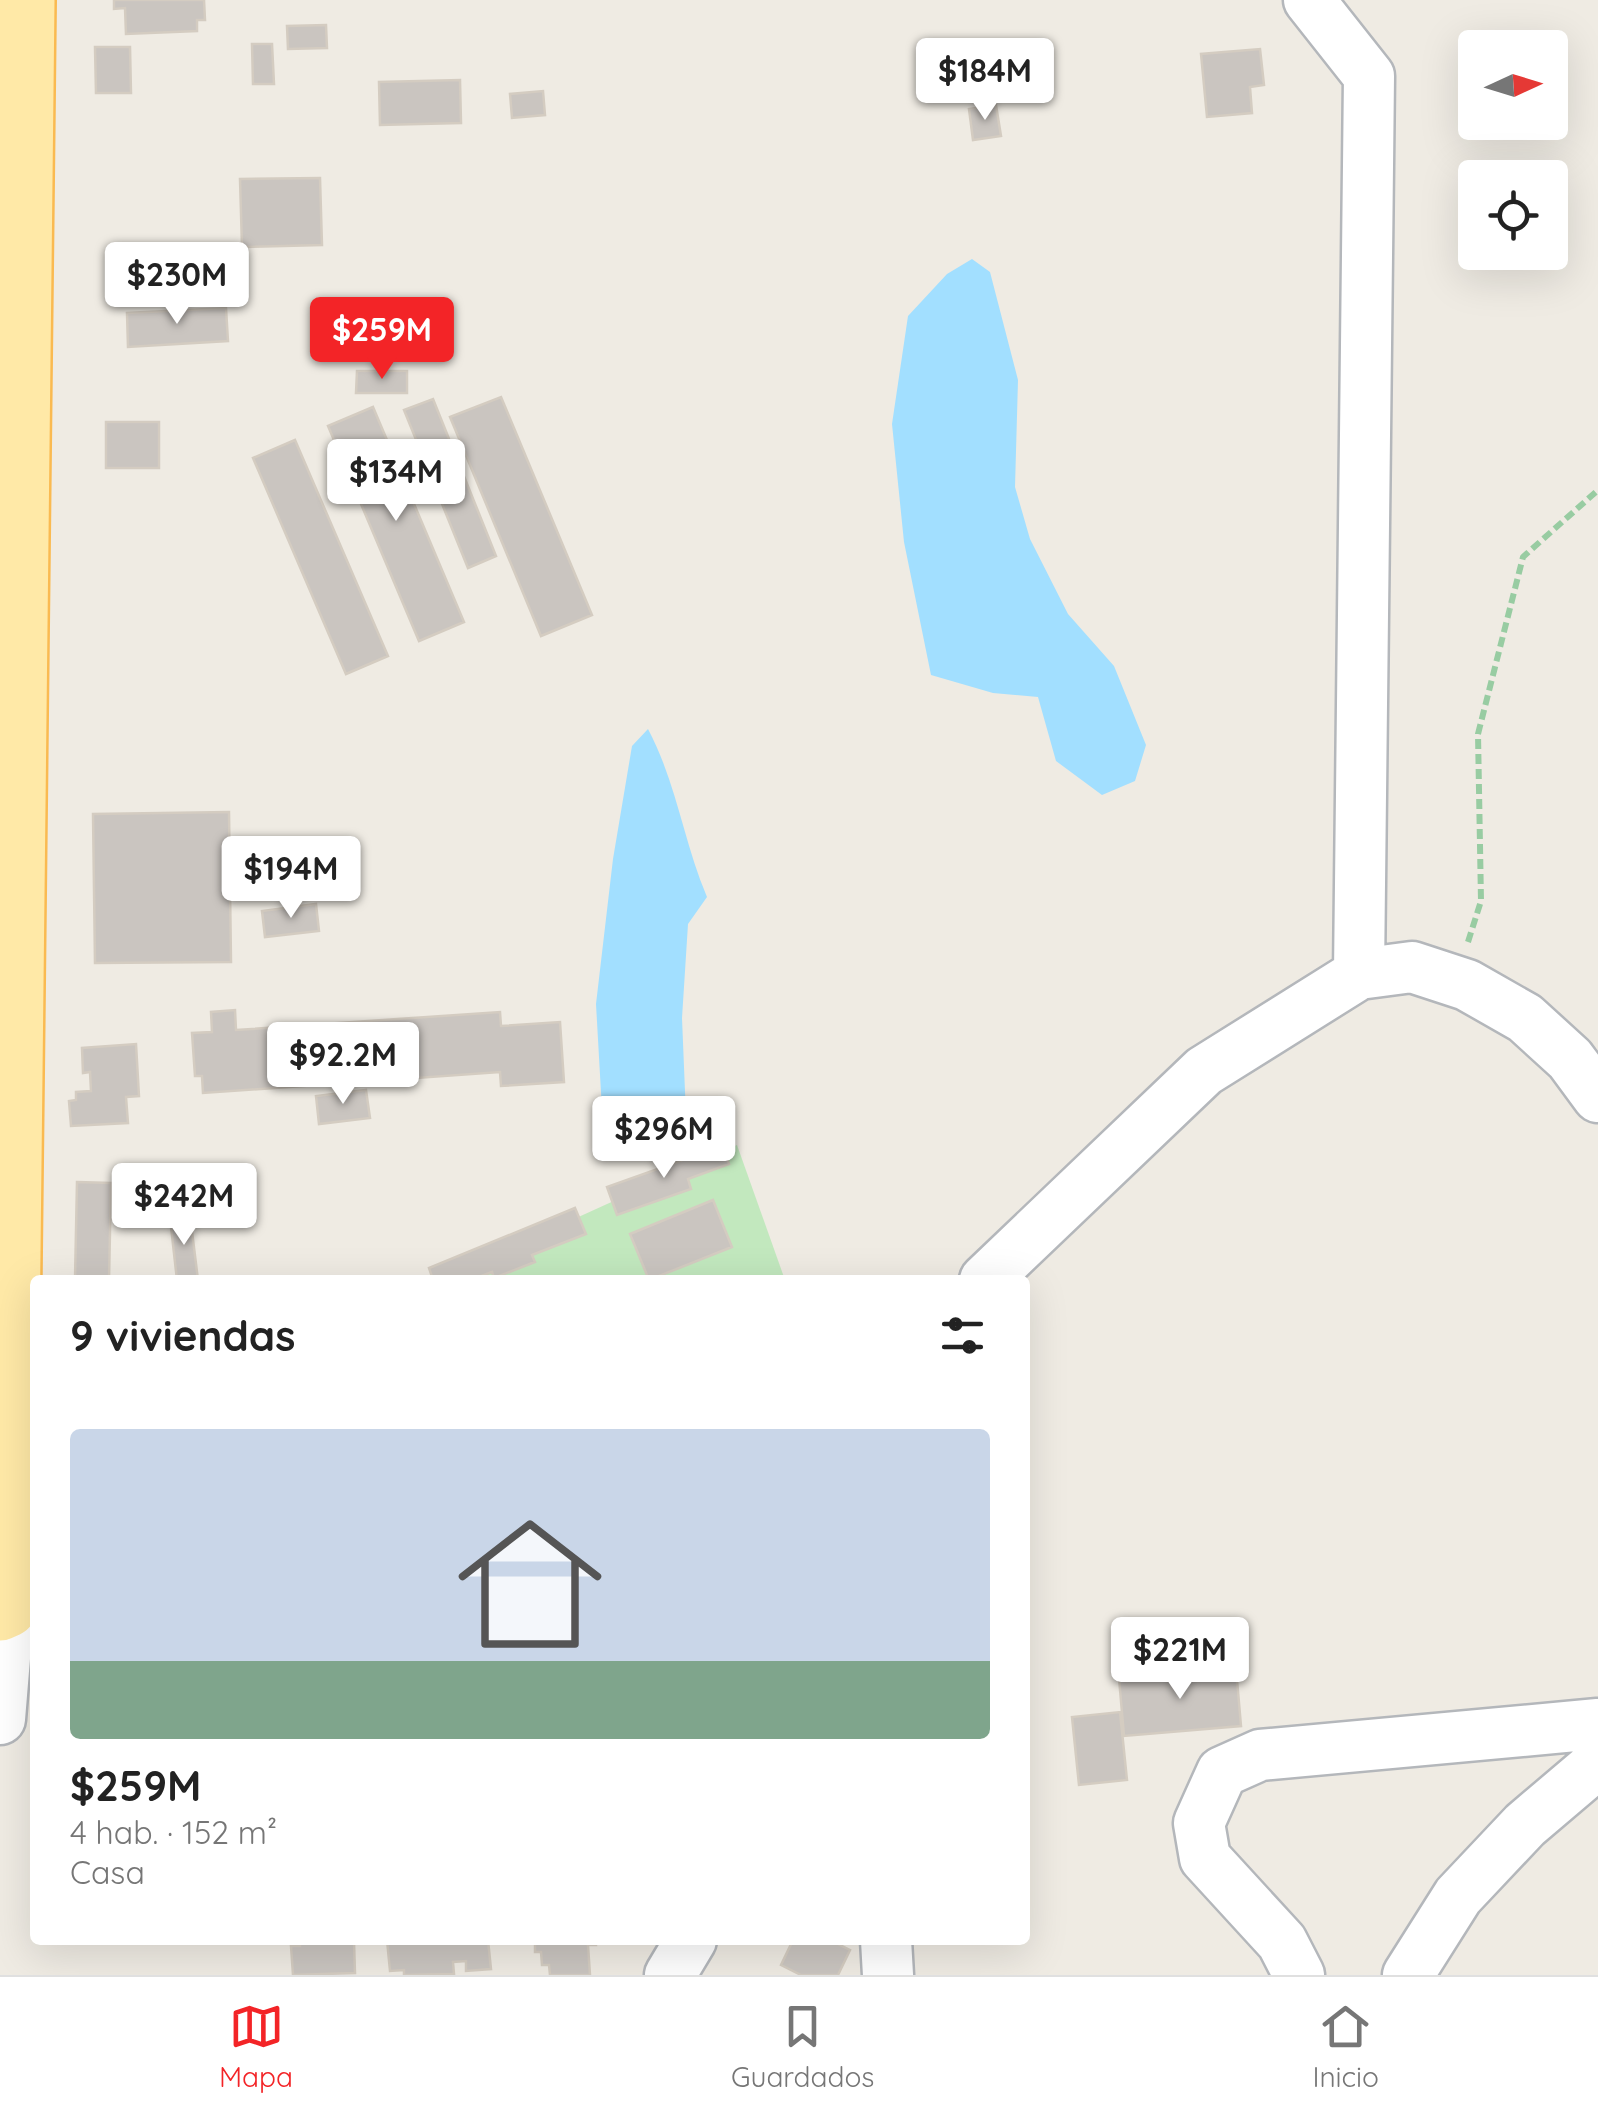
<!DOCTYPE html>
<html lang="es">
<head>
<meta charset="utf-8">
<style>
	:root { --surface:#fff; --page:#f6f6f6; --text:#222; --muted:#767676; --line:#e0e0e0; --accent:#f32427 }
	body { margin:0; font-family:Quicksand,sans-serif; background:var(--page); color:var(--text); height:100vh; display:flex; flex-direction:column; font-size:38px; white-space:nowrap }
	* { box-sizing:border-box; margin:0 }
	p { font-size:32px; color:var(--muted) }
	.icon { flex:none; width:55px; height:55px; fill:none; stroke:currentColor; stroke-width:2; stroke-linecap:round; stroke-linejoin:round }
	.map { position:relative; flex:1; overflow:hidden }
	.drawer { position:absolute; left:30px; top:1275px; width:1000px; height:670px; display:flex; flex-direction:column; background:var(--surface); border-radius:10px; box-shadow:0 10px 40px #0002 }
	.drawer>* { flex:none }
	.needle { width:65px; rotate:86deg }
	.tools { position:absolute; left:1458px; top:30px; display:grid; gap:20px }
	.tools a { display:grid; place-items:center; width:110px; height:110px; border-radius:10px; background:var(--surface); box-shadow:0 10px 40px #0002; font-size:50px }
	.price { position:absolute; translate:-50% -85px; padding:0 22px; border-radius:10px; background:#fff; color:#222; font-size:32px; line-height:65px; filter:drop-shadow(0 2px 5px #0008) }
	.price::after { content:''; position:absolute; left:50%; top:60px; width:30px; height:22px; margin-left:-15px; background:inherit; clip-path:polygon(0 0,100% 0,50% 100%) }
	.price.selected { background:var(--accent); color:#fff }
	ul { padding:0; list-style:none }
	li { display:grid; align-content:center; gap:20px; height:530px; padding:0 40px }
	li span { display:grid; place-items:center; height:310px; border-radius:10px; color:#555 }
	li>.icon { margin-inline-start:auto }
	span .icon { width:180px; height:180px; fill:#fffc; stroke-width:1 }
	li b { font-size:42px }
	h2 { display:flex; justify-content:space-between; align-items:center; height:120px; padding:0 40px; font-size:42px }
	.menu { display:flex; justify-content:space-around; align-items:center; height:140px; border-top:2px solid var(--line); background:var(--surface); font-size:28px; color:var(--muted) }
	.menu a { display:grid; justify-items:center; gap:5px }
	.menu .selected { color:var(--accent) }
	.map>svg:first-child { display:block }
	.green { fill:#c2e8be }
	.water { fill:#a2dfff }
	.building { fill:#cac5c0; stroke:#d4ccc1; stroke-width:2.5 }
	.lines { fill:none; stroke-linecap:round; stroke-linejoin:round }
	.minor-casing { stroke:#b4b7bb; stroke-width:55 }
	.major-casing { stroke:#faba51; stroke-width:60 }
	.path { stroke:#98cca2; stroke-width:6; stroke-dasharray:10 5; stroke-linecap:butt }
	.minor { stroke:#fff; stroke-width:50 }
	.major { stroke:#ffe9a7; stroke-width:55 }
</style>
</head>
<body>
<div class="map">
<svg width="1598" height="1975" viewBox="0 0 1598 1975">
	<rect width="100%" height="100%" fill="#efebe3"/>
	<!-- green -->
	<path class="green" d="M737,1145L785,1280H440Z"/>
	<!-- water -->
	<path class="water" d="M972,259L990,272L1018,380L1015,487L1030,539L1068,614L1114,666L1146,745L1135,781L1102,795L1056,761L1038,697L993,693L931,675L904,542L892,424L908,316L947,274Z
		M648,729C677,784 683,840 707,897L688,924L682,1018L686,1116L674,1143L628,1157L602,1110L596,1004L613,859L632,746Z"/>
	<!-- building -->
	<path class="building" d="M114,0H204L205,20H197V31L126,34L125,8L114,9Z
		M326,25L327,48L288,49L287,26Z
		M252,44H272L274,84H253Z
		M95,47H130L131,93H96Z
		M1260,49L1264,85L1250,87L1252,113L1207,117L1201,54Z
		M460,80L461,123L380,125L379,82Z
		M543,91L545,115L512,118L510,94Z
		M996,105L1001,136L973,140L969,109Z
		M320,178L322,245L242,247L240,179Z
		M226,308L228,341L128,347L127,313Z
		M357,371H407V393H356Z
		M501,397L592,615L541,636L450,417Z
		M433,399L496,556L468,568L404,410Z
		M373,407L464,622L419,641L328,426Z
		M106,422H159V468H106Z
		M295,440L388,656L346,674L253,458Z
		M229,812L231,962L95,963L93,814Z
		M316,904L319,931L265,937L262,911Z
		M235,1010L236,1030L500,1012L501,1026L560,1022L564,1082L501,1086L500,1072L203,1093L202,1076H195L192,1033L212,1032L211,1012Z
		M136,1044L139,1096L126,1097L128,1123L71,1126L69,1101L76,1100V1092L91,1091L90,1072L83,1073L82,1048Z
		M366,1090L370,1118L319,1124L316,1096Z
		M722,1146L729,1164L688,1179L691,1189L617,1215L607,1187Z
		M77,1182L111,1183L109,1280H75Z
		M713,1200L732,1247L649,1280L630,1234Z
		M575,1208L586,1234L532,1255L535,1262L494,1278L492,1272L471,1280H433L429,1268Z
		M190,1215L198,1280H177L170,1218Z
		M1236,1668L1241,1726L1124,1736L1119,1678Z
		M1120,1712L1127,1780L1079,1785L1072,1717Z
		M300,1940L354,1942L355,1973L293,1975L291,1946H300Z
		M387,1940H488L491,1969L466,1971V1961L453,1962L454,1974L404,1975V1970L390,1971Z
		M535,1940H596V1945H588L590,1975H550L549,1965H542L541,1952H535Z
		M793,1940H830L850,1950L838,1975H801L781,1965Z"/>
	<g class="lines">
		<!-- minor casing -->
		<g class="minor-casing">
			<path id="minor" d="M1309,0L1369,76L1359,974
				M985,1280L1204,1071L1359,974L1412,967L1467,985L1525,1018L1570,1059L1598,1097
				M0,1719L9,1609
				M886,1940L888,1975
				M670,1975L691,1940
				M1299,1975L1282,1942L1205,1858L1199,1823L1222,1772L1260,1755L1598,1724
				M1408,1975L1458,1896L1525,1825L1598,1763"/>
		</g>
		<!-- major casing -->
		<g class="major-casing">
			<path id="major" d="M0,1613L9,1609L27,0"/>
		</g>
		<!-- path -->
		<path class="path" d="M1468,942L1481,901L1478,734L1523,557L1598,490"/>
		<!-- minor -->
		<use href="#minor" class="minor"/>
		<!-- major -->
		<use href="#major" class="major"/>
	</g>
</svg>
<div class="tools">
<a><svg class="needle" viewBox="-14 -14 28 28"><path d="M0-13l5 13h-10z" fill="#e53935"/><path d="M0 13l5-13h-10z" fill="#767676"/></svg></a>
<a><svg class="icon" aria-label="locate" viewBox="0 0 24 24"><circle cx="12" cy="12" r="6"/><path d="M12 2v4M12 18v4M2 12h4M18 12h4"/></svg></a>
</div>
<b class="price" style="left:985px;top:123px">$184M</b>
<b class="price" style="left:177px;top:327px">$230M</b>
<b class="price selected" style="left:382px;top:382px">$259M</b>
<b class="price" style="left:396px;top:524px">$134M</b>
<b class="price" style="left:291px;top:921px">$194M</b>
<b class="price" style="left:343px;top:1107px">$92.2M</b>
<b class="price" style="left:664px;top:1181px">$296M</b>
<b class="price" style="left:184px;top:1248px">$242M</b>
<b class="price" style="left:1180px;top:1702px">$221M</b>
<section class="drawer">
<h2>9 viviendas<svg class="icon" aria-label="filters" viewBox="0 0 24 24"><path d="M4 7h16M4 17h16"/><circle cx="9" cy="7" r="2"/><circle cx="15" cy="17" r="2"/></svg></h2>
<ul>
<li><span style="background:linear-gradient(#c9d6e8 75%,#7fa58c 0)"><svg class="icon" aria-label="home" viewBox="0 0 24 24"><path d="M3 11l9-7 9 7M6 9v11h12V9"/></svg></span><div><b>$259M</b><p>4 hab. · 152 m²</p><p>Casa</p></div></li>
</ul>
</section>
</div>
<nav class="menu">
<a class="selected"><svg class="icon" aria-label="map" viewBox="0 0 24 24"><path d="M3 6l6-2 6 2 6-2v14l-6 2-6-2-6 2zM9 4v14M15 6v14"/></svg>Mapa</a>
<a><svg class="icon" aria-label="saved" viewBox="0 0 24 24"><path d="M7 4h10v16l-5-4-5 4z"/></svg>Guardados</a>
<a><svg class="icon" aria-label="home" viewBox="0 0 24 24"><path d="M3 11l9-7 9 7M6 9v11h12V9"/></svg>Inicio</a>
</nav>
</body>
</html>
